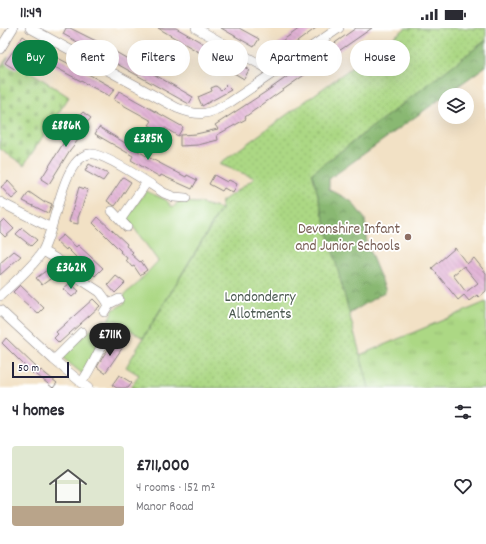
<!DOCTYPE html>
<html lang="en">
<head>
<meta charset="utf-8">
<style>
	:root { --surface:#fff; --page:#f2f2f3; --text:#2b2b33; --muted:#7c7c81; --accent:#0b8043 }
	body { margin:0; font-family:Dekko,sans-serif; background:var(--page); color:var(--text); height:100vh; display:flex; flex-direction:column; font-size:15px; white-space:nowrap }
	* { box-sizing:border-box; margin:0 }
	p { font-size:13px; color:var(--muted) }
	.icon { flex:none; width:22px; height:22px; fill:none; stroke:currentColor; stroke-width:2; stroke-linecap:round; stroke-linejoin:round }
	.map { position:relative; height:360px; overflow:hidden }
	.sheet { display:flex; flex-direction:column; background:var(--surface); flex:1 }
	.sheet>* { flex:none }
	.top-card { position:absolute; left:12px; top:12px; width:462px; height:36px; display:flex; gap:8px }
	.controls { position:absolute; left:438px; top:60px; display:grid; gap:8px }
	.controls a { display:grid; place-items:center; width:36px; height:36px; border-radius:50%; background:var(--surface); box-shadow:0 4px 16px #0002; font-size:20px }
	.scale { position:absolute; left:12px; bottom:10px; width:57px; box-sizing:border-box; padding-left:4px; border:2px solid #22223b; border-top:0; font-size:11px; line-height:14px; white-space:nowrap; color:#22223b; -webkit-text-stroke:3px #fff; paint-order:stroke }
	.price { position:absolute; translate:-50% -34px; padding:0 9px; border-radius:14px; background:var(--accent); color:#fff; font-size:13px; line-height:26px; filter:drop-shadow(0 1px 2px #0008) }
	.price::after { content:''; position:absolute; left:50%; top:24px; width:12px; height:9px; margin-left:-6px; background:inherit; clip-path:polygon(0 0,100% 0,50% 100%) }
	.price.selected { background:#222; color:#fff }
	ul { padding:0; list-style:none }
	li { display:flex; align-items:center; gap:12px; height:100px; padding:0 12px }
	li span { display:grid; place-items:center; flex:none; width:112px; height:80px; border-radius:4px; color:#555 }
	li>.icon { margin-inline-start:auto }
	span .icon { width:48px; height:48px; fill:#fffc; stroke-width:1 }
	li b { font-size:17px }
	h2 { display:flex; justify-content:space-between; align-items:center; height:48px; padding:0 12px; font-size:17px }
	.pill { padding:0 14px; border-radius:18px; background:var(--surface); box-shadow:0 4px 16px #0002; font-size:14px; line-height:36px }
	.pill.selected { background:var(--accent); color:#fff }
	.status { display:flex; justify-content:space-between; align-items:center; height:28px; padding:0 20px; background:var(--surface); direction:ltr }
	.status svg { height:11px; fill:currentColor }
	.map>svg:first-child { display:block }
	.grass { fill:#acd884; stroke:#677d60 }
	.forest { fill:url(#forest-crowns); stroke:#566d56 }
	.cemetery { fill:url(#cemetery-stones); stroke:#677d60 }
	.park { fill:url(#park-tufts); stroke:#677d60 }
	.garden { fill:url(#garden-dots); stroke:#677d60 }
	.building { fill:url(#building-back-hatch); fill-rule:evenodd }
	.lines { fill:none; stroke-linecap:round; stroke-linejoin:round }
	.minor-casing { stroke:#8a8280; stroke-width:10 }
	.minor { stroke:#fff; stroke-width:9 }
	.education-dot { fill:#8d6e63; stroke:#fff; stroke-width:1.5 }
	.labels { text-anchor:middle; stroke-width:3.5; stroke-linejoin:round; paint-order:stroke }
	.education-label { font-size:15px; fill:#785e54; stroke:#fff; text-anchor:end }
	.park-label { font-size:15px; fill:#4b5951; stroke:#fff }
</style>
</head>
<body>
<div class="status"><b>11:49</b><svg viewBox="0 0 49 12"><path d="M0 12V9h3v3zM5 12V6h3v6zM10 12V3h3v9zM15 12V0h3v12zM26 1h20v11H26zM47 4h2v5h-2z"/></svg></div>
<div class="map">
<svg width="486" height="360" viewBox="0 0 486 360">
	<defs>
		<pattern id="forest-crowns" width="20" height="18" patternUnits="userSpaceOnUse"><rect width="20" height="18" fill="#89b872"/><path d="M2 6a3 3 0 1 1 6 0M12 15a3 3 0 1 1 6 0" fill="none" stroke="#70955f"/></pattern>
		<pattern id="cemetery-stones" width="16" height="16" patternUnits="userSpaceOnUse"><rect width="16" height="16" fill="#acd884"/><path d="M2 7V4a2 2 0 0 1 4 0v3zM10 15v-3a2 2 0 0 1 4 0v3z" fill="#94b973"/></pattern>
		<pattern id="park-tufts" width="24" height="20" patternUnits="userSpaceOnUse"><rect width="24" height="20" fill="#acd884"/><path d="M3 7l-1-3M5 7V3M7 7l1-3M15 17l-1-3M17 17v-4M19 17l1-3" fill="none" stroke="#94b973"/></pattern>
		<pattern id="garden-dots" width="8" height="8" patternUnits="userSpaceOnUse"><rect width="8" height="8" fill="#acd884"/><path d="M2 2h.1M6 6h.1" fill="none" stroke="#94b973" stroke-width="1.8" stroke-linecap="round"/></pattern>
		<pattern id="building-back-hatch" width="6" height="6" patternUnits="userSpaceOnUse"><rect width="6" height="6" fill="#e2b3d6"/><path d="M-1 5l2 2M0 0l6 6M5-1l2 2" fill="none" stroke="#c29ab9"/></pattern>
	</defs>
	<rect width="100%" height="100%" fill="#fff"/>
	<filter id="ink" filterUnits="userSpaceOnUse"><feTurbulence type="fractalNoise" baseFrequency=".025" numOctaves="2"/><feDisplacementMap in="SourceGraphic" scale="8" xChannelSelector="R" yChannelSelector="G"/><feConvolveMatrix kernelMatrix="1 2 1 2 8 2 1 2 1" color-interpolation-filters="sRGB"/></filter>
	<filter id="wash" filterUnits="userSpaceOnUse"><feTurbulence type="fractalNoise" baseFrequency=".012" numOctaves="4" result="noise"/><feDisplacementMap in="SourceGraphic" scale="16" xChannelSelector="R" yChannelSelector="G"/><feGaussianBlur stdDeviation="0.9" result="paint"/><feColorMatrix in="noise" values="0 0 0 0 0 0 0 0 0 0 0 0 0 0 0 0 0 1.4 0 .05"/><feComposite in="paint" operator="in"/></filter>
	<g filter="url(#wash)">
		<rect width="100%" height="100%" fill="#f2e1c5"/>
		<!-- grass -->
		<path class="grass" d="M146,163L166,172L173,180L178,174L199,175L221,181L143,310L115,292L84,347L63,330L82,309L104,292L108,293L113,282L125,275L123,270L126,265L135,258L158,233L127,190Z"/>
		<!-- forest -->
		<path class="forest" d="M486,12V38L329,151V161L351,173L365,191L367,217L386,263L349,286L312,145Z"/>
		<!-- cemetery -->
		<path class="cemetery" d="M8,29L69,69L24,137L0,121V40Z"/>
		<!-- park -->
		<path class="park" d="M486,274V360H369L360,327Z"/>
		<!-- garden -->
		<path class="garden" d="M406,0H486V12L312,145L369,360H131L139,347L126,339L221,182V174L255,150L219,136Z"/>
		<g id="blocks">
			<!-- building -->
			<path class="building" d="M66,0H70L102,16L193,69L189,76L63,6Z
				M158,0H176L243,38L242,40L244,39L249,42L244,51Z
				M221,0H239L259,11L254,19Z
				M300,0H316L271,33L265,25Z
				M356,0H372L277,66L245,89L246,91L217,107L218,112L198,117L180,118V107L196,106L218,101L215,97L267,63Z
				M23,8L30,13L22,25L25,28L16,42L5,35Z
				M54,28L81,42L115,61L109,68L49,36Z
				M226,57L231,62L202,78L198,69L212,63L211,60L216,58L221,62Z
				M119,63L183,99L178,108L165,100L163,104L149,97L152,93L114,72Z
				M83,84L91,90L78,105L82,107L70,122L49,156L41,151L66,111L68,112L74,101L71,99Z
				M99,99L148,129L186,149L187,147L197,152L192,161L161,147L160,149L131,132L133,128L95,106Z
				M89,136L108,146L103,153L85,143Z
				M214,147L227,154L229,152L237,156L233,165L224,160L222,163L209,156Z
				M123,149L131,154L118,174L115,178L113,177L107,173Z
				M8,153L19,165L12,171L1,159Z
				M79,159L88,162L78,190V196L69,194Z
				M29,164L45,175V173L52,176L48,185L23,173Z
				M98,189L127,216L126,218L133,224L131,226L140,234L141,233L147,242L140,247L134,238L132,239L126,232L127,230L120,224L121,223L93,195Z
				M4,191L14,201L5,209L0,204V195Z
				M22,200L37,212L31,218L16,206Z
				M63,207L76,219L78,217L103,240L95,248L82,233L81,234L67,220L66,222L56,213Z
				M455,220L467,236L474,230L486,245V263L479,269L477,267L469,273L464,267L458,272L432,240ZM464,238L478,255L466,264L453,247Z
				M14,223L21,228L0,247V235Z
				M54,237L61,243L42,257L36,250Z
				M116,248L125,255L115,265L108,257Z
				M70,255L79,263L72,269L63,261Z
				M20,257L44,280L38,286L13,264Z
				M93,271L100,278L59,315L54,310L58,306L56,304Z
				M6,310L38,341L33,346L2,315Z
				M115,312L123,319L105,345L97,339L104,327Z
				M41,342L57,355L53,360L37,347Z
				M119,347L132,355L128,360H117L112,357Z"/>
		</g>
	</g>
	<g filter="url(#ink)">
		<use href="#blocks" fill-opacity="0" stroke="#8a8280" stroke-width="1"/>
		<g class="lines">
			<!-- minor casing -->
			<g class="minor-casing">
				<path id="minor" d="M30,0L177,80C200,89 208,87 229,75L339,0
					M196,0L275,45
					M0,21L13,0
					M0,174L51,200
					M112,183L127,199
					M121,191L147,154
					M43,223L65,236L80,251L100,264L109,276
					M0,268C14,254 32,240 42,224C56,201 61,132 89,126C101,123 152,157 164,165L174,169L186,170
					M0,282L54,332L88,360
					M104,284L109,276L119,271
					M54,332L82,304
					M81,355C89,344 94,333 100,321C104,314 111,309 115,301"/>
			</g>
			<!-- minor -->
			<use href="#minor" class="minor"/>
		</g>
	</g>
	<!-- markers -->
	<circle class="education-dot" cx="408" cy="209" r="4"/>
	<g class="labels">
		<!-- education labels -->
		<g class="education-label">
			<text x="400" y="205">Devonshire Infant<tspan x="400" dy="17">and Junior Schools</tspan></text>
		</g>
		<!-- park labels -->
		<g class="park-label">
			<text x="260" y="273">Londonderry<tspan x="260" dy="17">Allotments</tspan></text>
		</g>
	</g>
</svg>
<div class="controls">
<a><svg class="icon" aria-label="layers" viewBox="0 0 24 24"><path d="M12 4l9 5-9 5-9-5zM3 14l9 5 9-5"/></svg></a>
</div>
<div class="scale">50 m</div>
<b class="price" style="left:66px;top:120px">£886K</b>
<b class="price" style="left:148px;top:133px">£385K</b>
<b class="price" style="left:71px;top:262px">£362K</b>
<b class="price selected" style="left:110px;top:329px">£711K</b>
<div class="top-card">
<a class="pill selected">Buy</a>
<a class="pill">Rent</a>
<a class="pill">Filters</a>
<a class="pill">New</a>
<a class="pill">Apartment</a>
<a class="pill">House</a>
</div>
</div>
<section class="sheet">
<h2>4 homes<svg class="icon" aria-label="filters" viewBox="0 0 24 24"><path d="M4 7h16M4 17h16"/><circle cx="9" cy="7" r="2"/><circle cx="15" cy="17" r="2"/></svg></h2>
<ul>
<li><span style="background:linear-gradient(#dfe7d0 75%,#b9a48a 0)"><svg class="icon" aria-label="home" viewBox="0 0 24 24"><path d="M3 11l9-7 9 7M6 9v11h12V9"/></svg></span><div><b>£711,000</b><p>4 rooms · 152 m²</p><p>Manor Road</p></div><svg class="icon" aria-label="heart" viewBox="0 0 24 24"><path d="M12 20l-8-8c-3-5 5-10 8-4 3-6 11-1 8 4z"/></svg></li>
</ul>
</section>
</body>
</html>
